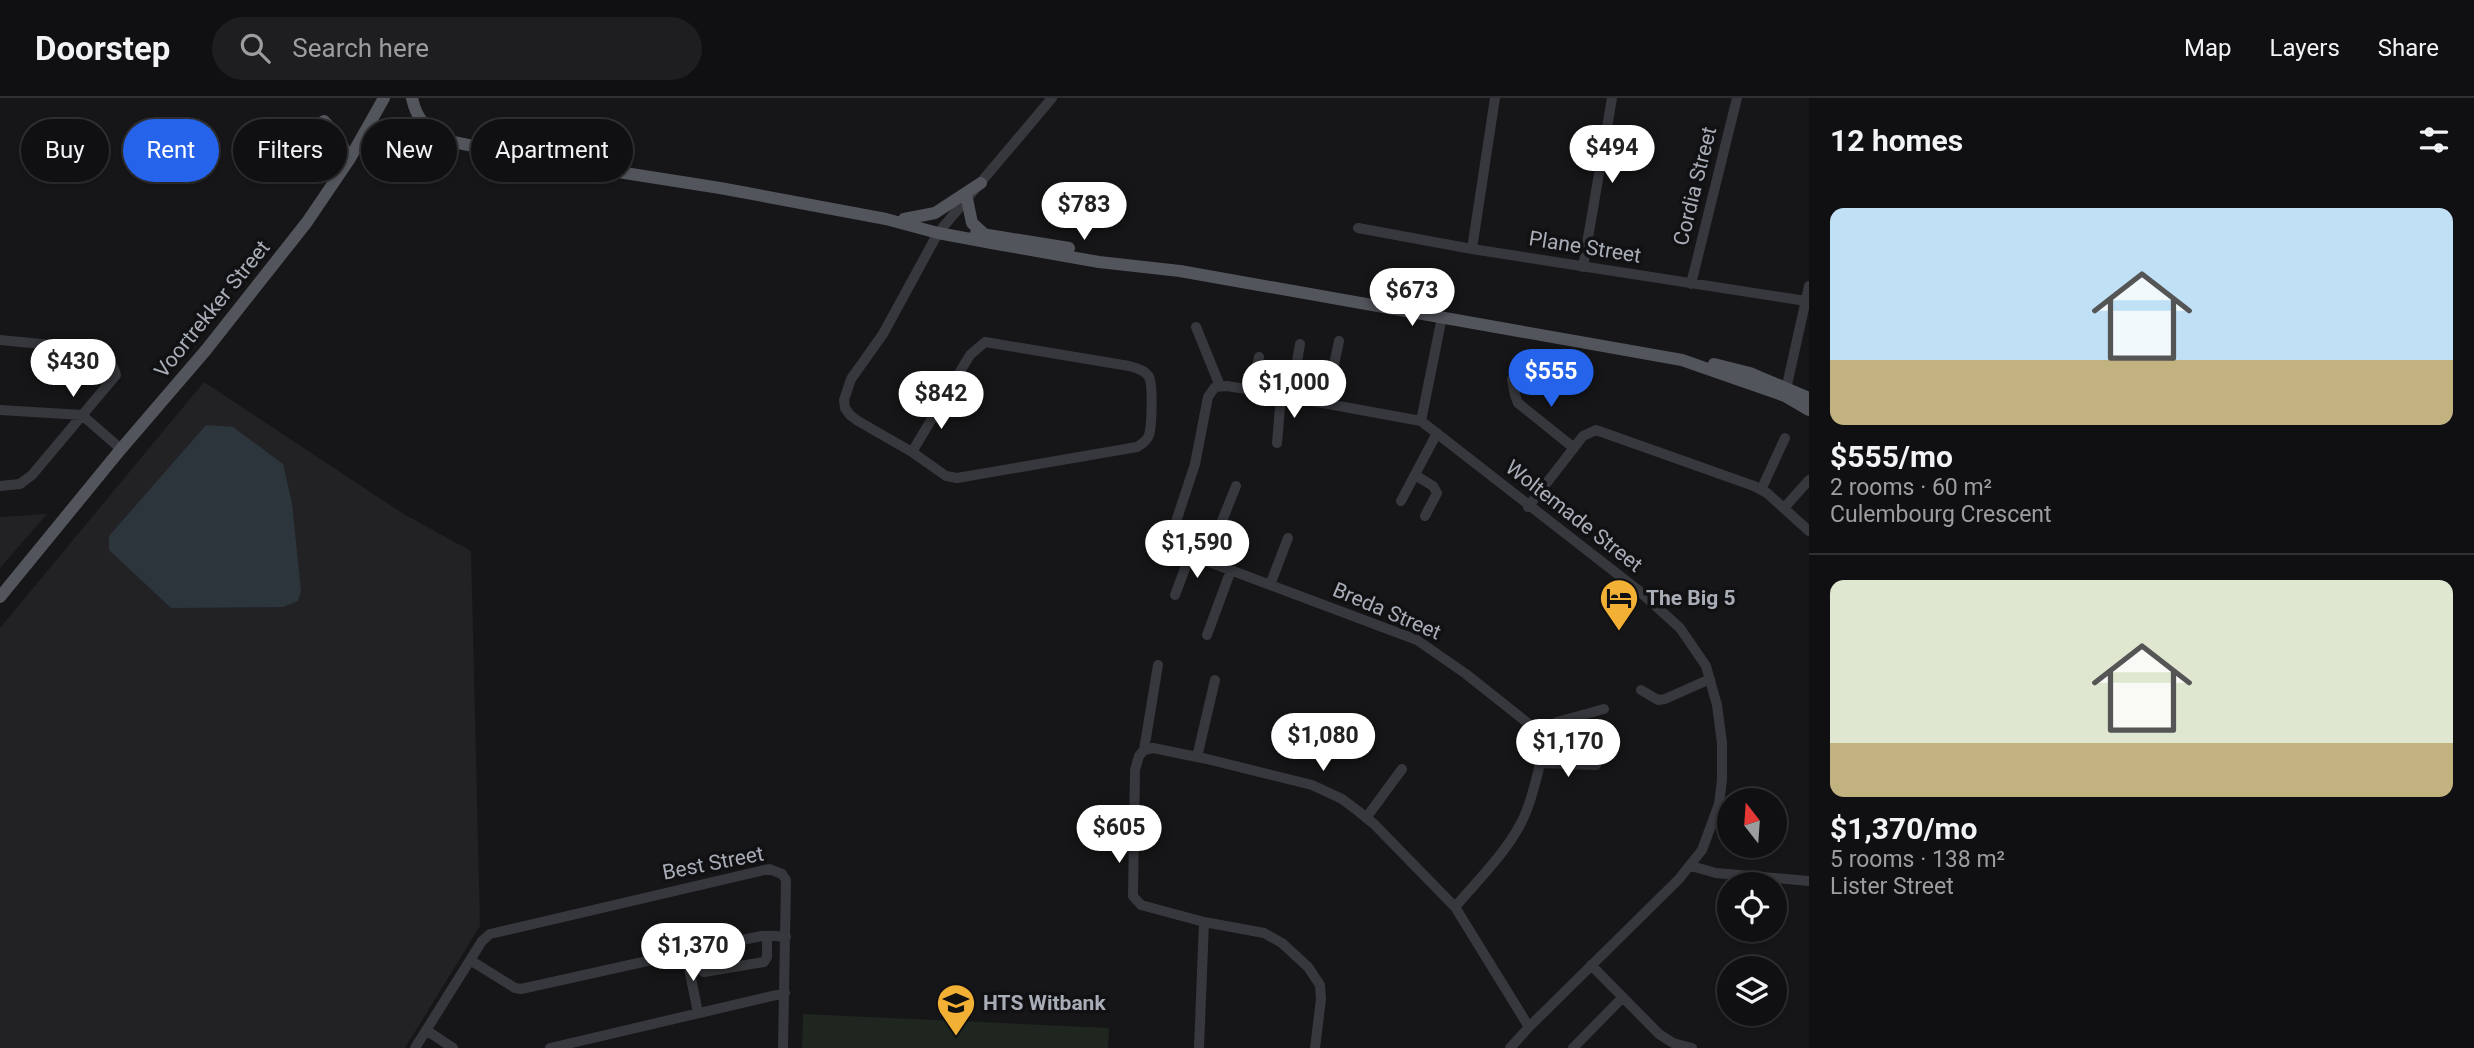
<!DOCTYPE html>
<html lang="en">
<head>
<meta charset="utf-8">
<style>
	:root { --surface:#101012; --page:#1e1e20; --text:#f1f3f6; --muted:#9c9d9f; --line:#303032; --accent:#2563eb }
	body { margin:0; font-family:Roboto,sans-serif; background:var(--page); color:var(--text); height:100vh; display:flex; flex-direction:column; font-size:26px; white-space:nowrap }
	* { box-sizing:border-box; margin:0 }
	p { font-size:23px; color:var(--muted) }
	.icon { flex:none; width:38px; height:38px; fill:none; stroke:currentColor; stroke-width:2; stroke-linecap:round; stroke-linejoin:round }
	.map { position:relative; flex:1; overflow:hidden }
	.sheet { display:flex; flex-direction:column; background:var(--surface); width:665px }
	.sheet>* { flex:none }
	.hud { position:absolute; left:21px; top:21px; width:665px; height:63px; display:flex; gap:14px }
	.needle { width:46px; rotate:343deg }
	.controls { position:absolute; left:1717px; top:690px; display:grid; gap:14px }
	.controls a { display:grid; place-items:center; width:70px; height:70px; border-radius:50%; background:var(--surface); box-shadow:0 2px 5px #0004,0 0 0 2px var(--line); font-size:35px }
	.price { position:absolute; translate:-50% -60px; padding:0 16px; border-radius:24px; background:#fff; color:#222; font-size:23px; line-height:46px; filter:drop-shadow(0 2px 4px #0008) }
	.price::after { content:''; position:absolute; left:50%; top:42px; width:21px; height:16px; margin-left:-10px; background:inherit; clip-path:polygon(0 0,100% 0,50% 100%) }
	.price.selected { background:var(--accent); color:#fff }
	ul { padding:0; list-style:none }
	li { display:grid; align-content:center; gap:14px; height:371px; padding:0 21px }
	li+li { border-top:2px solid var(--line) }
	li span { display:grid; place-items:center; height:217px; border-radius:14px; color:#555 }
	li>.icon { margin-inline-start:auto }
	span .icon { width:126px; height:126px; fill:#fffc; stroke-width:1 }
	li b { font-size:30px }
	h2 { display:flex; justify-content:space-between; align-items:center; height:84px; padding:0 21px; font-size:30px }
	.tag { padding:0 24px; border-radius:32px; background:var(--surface); box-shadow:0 2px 5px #0004,0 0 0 2px var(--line); font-size:24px; line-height:63px }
	.tag.selected { background:var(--accent); color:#fff }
	header { display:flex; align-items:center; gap:42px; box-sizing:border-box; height:98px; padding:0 35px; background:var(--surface); border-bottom:2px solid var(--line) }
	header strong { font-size:33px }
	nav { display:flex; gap:38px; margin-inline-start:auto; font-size:24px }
	.search { width:490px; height:63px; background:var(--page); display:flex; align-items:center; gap:18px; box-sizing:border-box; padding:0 24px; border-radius:38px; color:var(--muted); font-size:26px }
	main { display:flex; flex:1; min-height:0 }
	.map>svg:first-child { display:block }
	.built { fill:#222225 }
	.green { fill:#1e261f }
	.water { fill:#2c353c }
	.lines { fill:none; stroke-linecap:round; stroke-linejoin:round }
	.minor { stroke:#37383d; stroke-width:10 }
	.major { stroke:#53555c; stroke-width:12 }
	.labels { text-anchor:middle; stroke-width:7; stroke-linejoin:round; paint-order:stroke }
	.street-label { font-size:21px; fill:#a8adb8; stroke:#111113 }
	.poi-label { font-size:21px; font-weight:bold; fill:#a8adb8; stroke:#111113; text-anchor:start }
</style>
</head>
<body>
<header>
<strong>Doorstep</strong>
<div class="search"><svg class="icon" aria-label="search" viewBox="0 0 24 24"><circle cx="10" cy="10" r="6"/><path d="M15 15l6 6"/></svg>Search here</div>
<nav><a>Map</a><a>Layers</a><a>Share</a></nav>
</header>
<main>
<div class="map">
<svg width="1809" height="950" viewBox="0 0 1809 950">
	<rect width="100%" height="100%" fill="#161618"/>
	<!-- built -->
	<path class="built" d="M204,284L402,415L471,453L480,828L405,950H0V530Z
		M47,416L0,470V419Z"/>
	<!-- green -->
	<path class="green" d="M803,916L1109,930L1108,950H802Z"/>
	<!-- water -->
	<path class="water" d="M206,327L233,329L283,366L292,405L301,493L298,503L283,509L171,510L109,452V438Z"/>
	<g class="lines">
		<!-- minor -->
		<path class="minor" d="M1358,130L1472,151L1806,203
			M1472,151L1495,0
			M1583,169L1612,0
			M1691,186L1737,0
			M1442,219L1421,323L1638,492L1680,530L1706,568L1717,607L1722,645V682L1719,706L1702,752L1679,781L1529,929L1510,950
			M1196,229L1220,288
			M0,242L82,250C95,254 114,264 116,277L32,377L20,386L0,388
			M1512,281L1515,297L1518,305L1574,350
			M1252,292L1259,259
			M1785,296L1809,188
			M1291,298L1300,246
			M1326,305L1339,243
			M0,312L82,317L121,351
			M1421,323L1252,292L1227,288L1215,289L1208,299L1195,366L1171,439L1177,452L1417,542L1466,576L1534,630C1545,646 1541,664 1536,682C1532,696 1529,710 1522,723C1506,755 1478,782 1455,809
			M1277,345L1281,297
			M912,354L970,257L985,244L1129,268C1136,270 1145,272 1149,279C1153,286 1152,328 1149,337C1147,343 1142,346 1137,349L957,380L946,378L912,354L858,323L850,317L845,310L844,302L851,281L883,236L938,135L1052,0
			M1415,377L1433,388L1437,395L1425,418
			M1761,392L1785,340
			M1401,403L1437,335
			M1528,409L1583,338L1596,332L1754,388L1767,395L1809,433
			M1784,410L1809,382
			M1206,463L1236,388
			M1270,487L1288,440
			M1175,497L1190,457
			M1207,537L1231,472
			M1158,567L1144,652L1139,658L1135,672L1133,798L1141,807L1204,824L1264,835L1282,845L1308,869L1320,887L1321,901L1315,950
			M1641,592L1658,602L1665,601L1710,581
			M1538,636L1557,624L1604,611
			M1144,652L1153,650L1207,661L1312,687L1342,701L1358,713L1374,726L1455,809L1529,929
			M1197,659L1215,582
			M1540,665L1596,667
			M1366,720L1402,671
			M1691,768L1716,775L1809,783
			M767,838V859L764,864L704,874L700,858L706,849L762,838C770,837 778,838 786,839
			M470,862L515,890L521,891L679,856L688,865L698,915
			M1591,867L1659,936L1673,945L1692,950
			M426,932L453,950
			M415,950L482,843L490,836L769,771L782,776L786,782L783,950
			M550,950L785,895
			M1199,950L1204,824
			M1573,950L1623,899"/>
		<!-- major -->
		<path class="major" d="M412,0C416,19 425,30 441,40
			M324,23L339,40L349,62
			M364,35L444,42L536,61L720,90L886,121L938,135L997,146L1099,164L1180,173L1682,262L1785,298L1809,312
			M967,101L972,125L983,135
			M904,121L935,115L981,85
			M976,135L1069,150
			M1714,266L1750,275L1809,300
			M0,499L121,351L206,252L307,124L349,62L384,0"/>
	</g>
	<!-- icons -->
	<defs>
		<g id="hotel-pin" transform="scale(2.0125)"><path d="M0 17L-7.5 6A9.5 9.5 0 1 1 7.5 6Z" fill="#f2b134" stroke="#111113"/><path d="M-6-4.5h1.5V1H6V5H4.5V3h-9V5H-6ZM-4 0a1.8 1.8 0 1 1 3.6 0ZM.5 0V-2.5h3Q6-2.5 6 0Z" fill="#111"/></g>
		<g id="school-pin" transform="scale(2.0125)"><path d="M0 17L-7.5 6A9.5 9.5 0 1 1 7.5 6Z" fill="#f2b134" stroke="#111113"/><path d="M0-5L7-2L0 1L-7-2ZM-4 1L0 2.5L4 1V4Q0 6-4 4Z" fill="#111"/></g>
	</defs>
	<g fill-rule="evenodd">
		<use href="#hotel-pin" x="1619" y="500"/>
		<use href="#school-pin" x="956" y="905"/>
	</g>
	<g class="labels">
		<!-- street labels -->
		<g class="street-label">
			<text transform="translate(1695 88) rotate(-76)" y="7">Cordia Street</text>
			<text transform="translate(1585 149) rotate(9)" y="7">Plane Street</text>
			<text transform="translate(212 211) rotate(-51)" y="7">Voortrekker Street</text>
			<text transform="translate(1574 418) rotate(38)" y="7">Woltemade Street</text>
			<text transform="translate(1387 513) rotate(23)" y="7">Breda Street</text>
			<text transform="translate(713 765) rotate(-11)" y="7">Best Street</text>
		</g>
		<!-- poi labels -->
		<g class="poi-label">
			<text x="1646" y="507">The Big 5</text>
			<text x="983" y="912">HTS Witbank</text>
		</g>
	</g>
</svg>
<div class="controls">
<a><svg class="needle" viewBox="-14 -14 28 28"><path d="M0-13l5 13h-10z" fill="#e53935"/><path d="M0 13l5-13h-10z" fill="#9c9d9f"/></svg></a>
<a><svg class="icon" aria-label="locate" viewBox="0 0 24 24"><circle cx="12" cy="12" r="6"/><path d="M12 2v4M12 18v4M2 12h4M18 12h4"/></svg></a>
<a><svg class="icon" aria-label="layers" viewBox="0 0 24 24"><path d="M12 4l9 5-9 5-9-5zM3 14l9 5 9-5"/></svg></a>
</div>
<b class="price" style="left:1612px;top:87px">$494</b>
<b class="price" style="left:1084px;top:144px">$783</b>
<b class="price" style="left:1412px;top:230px">$673</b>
<b class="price" style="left:73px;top:301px">$430</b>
<b class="price selected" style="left:1551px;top:311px">$555</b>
<b class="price" style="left:1294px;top:322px">$1,000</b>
<b class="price" style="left:941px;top:333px">$842</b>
<b class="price" style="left:1197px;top:482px">$1,590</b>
<b class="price" style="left:1323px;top:675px">$1,080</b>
<b class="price" style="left:1568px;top:681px">$1,170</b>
<b class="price" style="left:1119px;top:767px">$605</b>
<b class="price" style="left:693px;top:885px">$1,370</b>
<div class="hud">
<a class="tag">Buy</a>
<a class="tag selected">Rent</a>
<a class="tag">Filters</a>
<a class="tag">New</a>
<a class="tag">Apartment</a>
</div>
</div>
<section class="sheet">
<h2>12 homes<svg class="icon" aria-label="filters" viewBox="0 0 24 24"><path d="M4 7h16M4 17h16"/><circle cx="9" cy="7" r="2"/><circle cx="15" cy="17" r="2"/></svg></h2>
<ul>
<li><span style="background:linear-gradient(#bfe0f5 70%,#c2b280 0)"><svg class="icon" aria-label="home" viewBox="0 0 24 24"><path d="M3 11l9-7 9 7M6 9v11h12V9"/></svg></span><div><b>$555/mo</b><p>2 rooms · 60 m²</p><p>Culembourg Crescent</p></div></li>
<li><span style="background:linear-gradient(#dfe7d0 75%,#c2b280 0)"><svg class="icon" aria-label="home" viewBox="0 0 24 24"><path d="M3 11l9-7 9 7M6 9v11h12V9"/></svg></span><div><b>$1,370/mo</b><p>5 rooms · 138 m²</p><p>Lister Street</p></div></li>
</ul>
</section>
</main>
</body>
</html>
